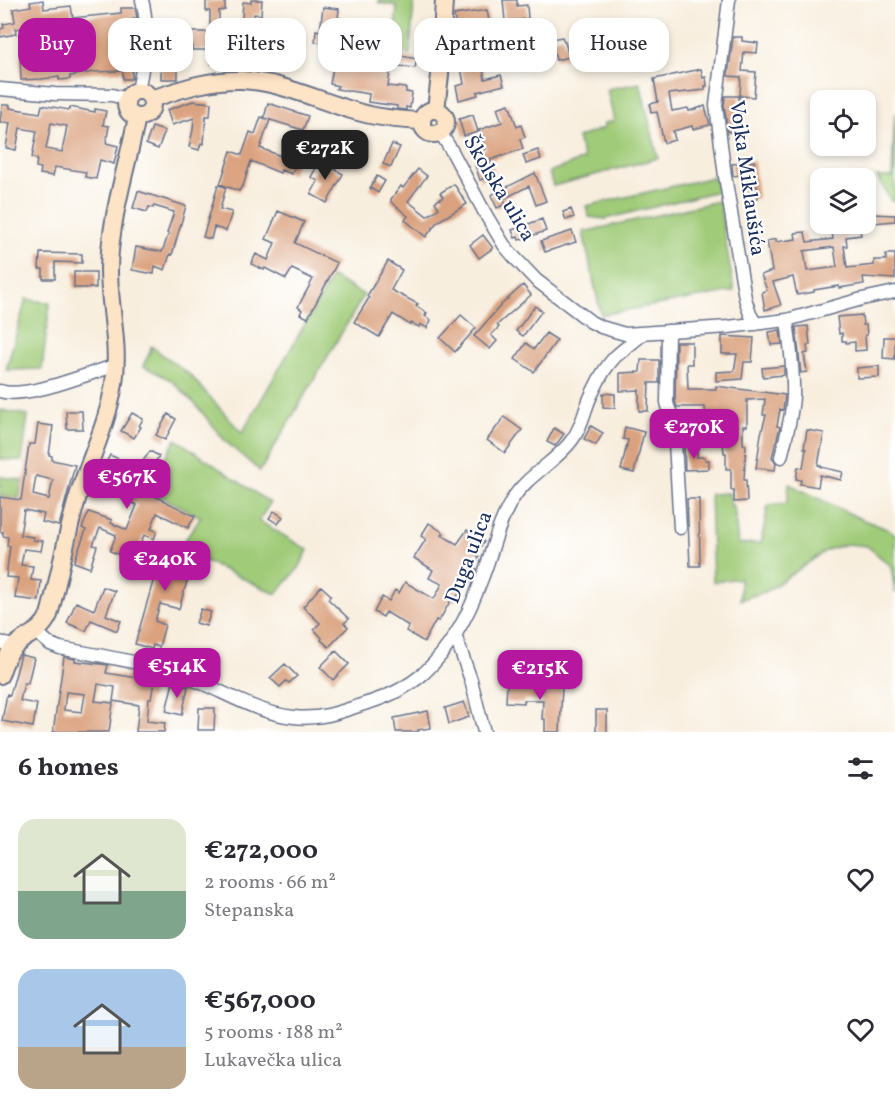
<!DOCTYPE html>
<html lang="en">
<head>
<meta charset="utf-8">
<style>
	:root { --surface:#fff; --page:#f7f7f7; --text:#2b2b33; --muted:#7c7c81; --accent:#b5179e }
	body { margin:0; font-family:Vollkorn,serif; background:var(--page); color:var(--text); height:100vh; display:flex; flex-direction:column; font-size:22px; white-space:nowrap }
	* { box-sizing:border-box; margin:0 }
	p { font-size:20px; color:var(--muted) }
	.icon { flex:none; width:33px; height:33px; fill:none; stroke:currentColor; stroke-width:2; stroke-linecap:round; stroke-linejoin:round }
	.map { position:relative; height:732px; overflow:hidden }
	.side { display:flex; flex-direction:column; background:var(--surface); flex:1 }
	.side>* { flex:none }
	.guide { position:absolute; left:18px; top:18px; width:860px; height:54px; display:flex; gap:12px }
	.tools { position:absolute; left:810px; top:90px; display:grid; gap:12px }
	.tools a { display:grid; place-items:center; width:66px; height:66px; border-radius:12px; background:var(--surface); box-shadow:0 3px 9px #0003; font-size:30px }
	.price { position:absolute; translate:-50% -51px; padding:0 14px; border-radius:12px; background:var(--accent); color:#fff; font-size:20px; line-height:39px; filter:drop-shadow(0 2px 3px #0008) }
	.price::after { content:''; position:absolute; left:50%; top:36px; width:18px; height:14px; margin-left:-9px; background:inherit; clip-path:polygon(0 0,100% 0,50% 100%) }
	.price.selected { background:#222; color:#fff }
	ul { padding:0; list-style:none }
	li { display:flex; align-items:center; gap:18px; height:150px; padding:0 18px }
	li span { display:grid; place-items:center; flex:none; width:168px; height:120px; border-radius:18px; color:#555 }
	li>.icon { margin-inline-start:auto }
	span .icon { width:72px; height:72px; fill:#fffc; stroke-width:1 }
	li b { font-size:26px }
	h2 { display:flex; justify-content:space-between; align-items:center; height:72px; padding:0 18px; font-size:26px }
	.tag { padding:0 21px; border-radius:18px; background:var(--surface); box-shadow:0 3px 9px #0003; font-size:21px; line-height:54px }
	.tag.selected { background:var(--accent); color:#fff }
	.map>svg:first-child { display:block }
	.green { fill:#a0cb78; stroke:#5e7d6b; stroke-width:1.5 }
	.building { fill:#daa27f; fill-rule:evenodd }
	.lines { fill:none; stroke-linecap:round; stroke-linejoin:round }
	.street-casing { stroke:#68728b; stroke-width:15 }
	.secondary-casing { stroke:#68728b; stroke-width:20 }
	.street { stroke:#fff; stroke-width:12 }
	.secondary { stroke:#fee4c6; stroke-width:16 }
	.labels { text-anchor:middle; stroke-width:4.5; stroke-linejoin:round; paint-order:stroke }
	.street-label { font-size:21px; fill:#1b2f5e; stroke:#fff }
</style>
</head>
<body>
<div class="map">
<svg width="895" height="732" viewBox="0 0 895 732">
	<rect width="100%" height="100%" fill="#fff"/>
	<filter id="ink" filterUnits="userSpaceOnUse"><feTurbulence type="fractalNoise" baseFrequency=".0167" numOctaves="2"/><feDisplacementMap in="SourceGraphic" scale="12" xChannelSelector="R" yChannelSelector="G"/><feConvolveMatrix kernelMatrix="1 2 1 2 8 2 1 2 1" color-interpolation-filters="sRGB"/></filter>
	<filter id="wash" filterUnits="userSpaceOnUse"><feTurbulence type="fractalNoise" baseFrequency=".008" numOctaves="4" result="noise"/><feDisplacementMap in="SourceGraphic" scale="24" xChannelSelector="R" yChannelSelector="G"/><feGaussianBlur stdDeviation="1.35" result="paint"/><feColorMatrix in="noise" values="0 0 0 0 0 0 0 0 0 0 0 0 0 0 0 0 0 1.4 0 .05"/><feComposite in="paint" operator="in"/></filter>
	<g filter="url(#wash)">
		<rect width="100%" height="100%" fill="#f8eede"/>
		<!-- green -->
		<path class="green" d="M379,0H414L410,54L393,52L397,6L379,3Z
			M640,83L658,158L553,186L549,172L584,159L577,138L604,128V123L614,121L607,89Z
			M895,112V201H891L877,177H892Z
			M714,177L718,191L605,219L589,217L586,206Z
			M719,201L734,291L601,315L583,232Z
			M332,277L364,295L260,471L225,441L196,405L171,380L143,366L150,352L151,346L190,375L242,433Z
			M26,299L50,303L42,369L6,370Z
			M0,410L28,415L22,461L0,459Z
			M176,439L270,503L259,521L308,550L299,568L276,594L201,559L202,555L181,546L201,517L147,489Z
			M0,477L22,480L19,498L0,496Z
			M789,484L861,519L887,529L895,535V593L891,566L867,546L847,544L827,550L767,591L740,600V578L713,582L710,494L729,493L731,506H734L738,544L761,543L768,505L787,503Z"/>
		<g id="blocks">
			<!-- building -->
			<path class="building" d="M43,0L44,9L71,6L73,18L121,13V8H135L137,18H133L134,35H138L136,52H132V79H123V71L93,72L70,76V79L59,80V77L41,79L21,80L20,56L37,55L34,26L16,29L15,27L16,34L0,37V29L4,28L3,24L15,22L13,9L31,6L30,2ZM91,26L94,52L68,55L67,48L63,49L61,31Z
				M251,0H262L261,15L254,14L251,64L239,63L243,2L251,3Z
				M503,0H517V6L527,5L528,19L505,21Z
				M206,1H225V10L219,11V32H223V64H211L210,50H192L191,32H210V11H206Z
				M323,7L339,9L337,28L379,34V30L393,32L392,36H395L392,54L417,59L415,68L391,65L388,86L406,88V92L412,93L410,108L406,107V110L397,109V106L368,102L369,94L336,89L338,86L330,84L334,62L344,64L343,66L367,70L370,44L335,39L334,44L315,42L316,30L320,31Z
				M487,10L493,43L478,46L485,79L501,75L504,85L477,92L478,95L459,100L456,86L464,84L456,40L458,39L454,15Z
				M535,24L537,33L527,35L525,27Z
				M625,32L628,48L620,49L617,33Z
				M562,37L564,42H565L569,57L556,60L551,39Z
				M733,37H742V41L758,43L757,53L744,52L742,71L756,72L754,97L740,96L741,77L728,76Z
				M175,41L174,56H178V79H161V65H152L153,53H164Z
				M275,41L291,43L289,58L283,57V61L274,59L275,55H273Z
				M701,69L703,78L706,77L707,86H705V90L669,94L672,111L688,108L689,111L705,106L710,125L693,129L692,126L673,131L675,140L664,143L657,112L651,113L650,104L658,102L654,79Z
				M725,96H739V120H734V132H728L724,105Z
				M193,101L211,103L210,116H206L204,144L201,143L199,150L189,147L193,130L194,118L172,125L167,110Z
				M268,103L308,116L303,130L264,118Z
				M509,104L517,127L521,125L525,137L520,139L523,149L490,160L495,175L480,180L475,165L480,164L476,152L486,149L479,130L502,122L497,108Z
				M2,105H10V108L40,113L42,105L69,110L70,107L95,112V109L106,111L103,125L109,126L106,143L118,146L114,164L100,160L96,179L85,177L86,172L55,167L53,176L40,174L41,168L36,167L37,159L32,158L37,131L20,128L16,150L6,148L10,123L0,122ZM51,123L67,126L62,152L46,149Z
				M473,115L478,132L464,136L459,119Z
				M261,117L270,120L260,148L286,158L288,153L299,157L292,174L281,170L280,173L251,161L243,186H242L239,191L220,184L231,151L242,155L250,132L255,134Z
				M152,127L165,131L158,149L146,144Z
				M392,144L400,147L391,167L383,164Z
				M538,150L541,159L526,164L523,155Z
				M320,161L343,174L327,203L311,194L318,181L311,177Z
				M754,161L758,198L744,200L741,175L733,176L732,164Z
				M418,169L427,176L408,201L427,216L439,208L435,202L443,197L440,193L454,184L467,204L437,222L426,237L405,220L408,216L391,202V199L401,186L403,188Z
				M535,173L546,201L536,205L529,186L503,199L506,204L497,208L491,195Z
				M377,176L385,181L378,193L370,188Z
				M218,185L226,187L220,209L232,212L226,231L214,227L211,239L203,237Z
				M138,191L186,206L172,255L170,254L165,270L155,266L154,274L132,270L136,247L162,252L169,233H167L174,212L154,206L153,208L149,207L147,212L133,208Z
				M571,209L574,217L566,220L563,212Z
				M278,211L304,222L295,243L337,263L308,318L300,314L302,310L298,307L313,279L292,269L286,279L265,268L264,270L251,264L256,254L268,260L275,243L266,239Z
				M872,214L895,215V221L873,223Z
				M542,219L546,231L519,240L518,237L515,238L512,230Z
				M831,224H859L861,235L846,237L847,246H844L847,268L874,265V260H886V254H895V279L863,277L864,284L839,288V286L814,290V292L797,295L793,277L773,282L781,305L765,310L762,292L767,290L761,275L772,271L767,241L776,239V242L796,239L795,233L805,232L807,242L833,239ZM834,247L837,267L807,271L804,251Z
				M572,231L576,242L545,252L541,241Z
				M483,235L493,248L479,258L470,245Z
				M40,253L82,254V263L55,262V279H43V269H39Z
				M388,261L402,270L391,290L418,304L416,306L427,313L425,316L431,320L427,328L420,324L419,327L411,323L410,325L393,314L379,337L354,322L369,298L367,296Z
				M74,272H96V288H74Z
				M523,285L531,295L497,325L499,327L491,335L497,341L490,349L474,336L502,304Z
				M535,306L542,311L523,336L516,331Z
				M461,315L476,328L455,352L440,338Z
				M862,315L863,325H866L867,335H865L866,350L855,351V342L846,343V341H842V333L839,334L837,317Z
				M808,326L810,345H807L808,353L804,354L807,372L801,373L796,327Z
				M780,330L782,344L771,345L769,332Z
				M546,333L557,340L534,372L515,359L526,343L534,349Z
				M722,336L754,338L752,362H744L742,379L716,381V372L734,371L737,354H722Z
				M884,337H895V359L883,358Z
				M676,342H692V364H687L688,389H716V386L785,395L783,410L780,409L777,426L780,427L772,457L776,463L775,470L756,468L761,434L766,415H763L765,399L747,400V426H743V444L746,445L744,480H746L747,501L734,502V490H731V469H726V453H724L723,442L721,443L720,417L706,418L705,407H677L675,401Z
				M641,360H659V383H649L648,411H639V390L620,391V373L640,372Z
				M784,366V375L763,377L762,368Z
				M879,366V377L857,378V368Z
				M603,393L615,394V408L603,407Z
				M66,411H82L83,429H67Z
				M132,413L143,419L139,426L141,427L134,438L121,431Z
				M168,414L176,419L165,440L156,435Z
				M504,417L522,430L505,453L487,440Z
				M38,424L53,426L49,455L52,456V460L75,465L59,526L42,522L44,514L24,510L20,535L33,537V540L43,541L41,551L24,549L21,565L33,566L31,580L41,581L39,601L15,598L18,578L6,577L10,546H7L8,537L3,536V532H0V497L21,500L29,444H35ZM36,476L53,480L49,499L33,495Z
				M591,426L603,433L596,445L584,439Z
				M625,427L644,432L634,473L621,470L628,440L623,439Z
				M554,428L564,434L555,446L547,442Z
				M807,430L824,433L818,465L821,466V467L843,472L841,480L820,475L818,487L800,484L801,480L796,479L798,467L803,468L806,449L804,448Z
				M684,446H697V457H705V460H709V469L685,470Z
				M150,451L159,456L138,488L195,516L188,528L157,513L151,529L157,531L154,539L144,535L134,561L110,551L116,535L100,528L93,545L97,546L90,568L74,562L86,530L82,528L89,512L112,520L111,523L127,530L137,505L108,491L105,497L92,491L110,455L138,468Z
				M687,499H699L700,566H690Z
				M274,511L283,517L278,524L269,518Z
				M429,523L444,533L442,535L457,544L467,530L484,542L475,554L479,557L473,567L477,569L472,582L467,579L454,602L451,600L439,621L436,620L424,642L406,631L409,626L386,612L383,617L374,612L382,597L389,601L395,590L399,593L405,582L434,599L442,584L429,578L433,570L414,558L426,539L421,536Z
				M164,544L195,553L179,609L160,604L155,621L165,625L159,647L153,645L152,649L135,644Z
				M321,586L331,595L328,599L349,619L344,623L348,627L329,647L321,640L322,638L314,629L320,623L303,607Z
				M103,587L115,591L106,615L121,621L117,631L91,620L86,631L67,623L76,602L94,610Z
				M201,609L211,612L206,626L196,623Z
				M336,651L349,664L333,680L320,667Z
				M21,655L34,658L28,683H24L20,701L37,704L33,727L2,721L7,694L10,695Z
				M64,657L75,659V661L108,665L106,673L143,679L144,674L155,677L151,699H149L147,721L165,723L164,732H136L139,705L113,701L115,687L98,684L95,701L113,703L109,732H53ZM66,692L85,694L82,712L64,710Z
				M285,664L297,676L289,683L286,681L280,687L270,678Z
				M173,682L188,687L182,715L166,711Z
				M507,682L562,685L560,732H545V719H542L543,700H524V703L506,702Z
				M464,702L469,717L449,724L445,708Z
				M199,708H215L214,730H198Z
				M596,710H607V732H596Z
				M428,711L431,728L418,730V732H396L394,718Z"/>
		</g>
	</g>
	<g filter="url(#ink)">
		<use href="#blocks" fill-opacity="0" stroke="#68728b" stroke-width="1.5"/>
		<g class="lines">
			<!-- street casing -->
			<g class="street-casing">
				<path id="street" d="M729,0L716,105L725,176L745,298L750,314L756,324
					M0,89L55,94L112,95L127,99
					M138,91C144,61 150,30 142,0
					M440,132L453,153L486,215L504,245L515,258L536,280L591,322L601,327L625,334L728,327L787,320L862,299L895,292
					M668,331L667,402C668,410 674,416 674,425L680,528
					M0,391C26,400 89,373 117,365
					M781,457C786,437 792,417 793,396C794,371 790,345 787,320
					M36,632L50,644L60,648C101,656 144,662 184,676C221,689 254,713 294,717C319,720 341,712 364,704C385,698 408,687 424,673C451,648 469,614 481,581C492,554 497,525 512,500C527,475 555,463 572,440C582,427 584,412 590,398C597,383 604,368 616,356C625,348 635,341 644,333
					M455,635L471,680L484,732
					M0,642L14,647"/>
			</g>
			<!-- secondary casing -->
			<g class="secondary-casing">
				<path id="secondary" d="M126 104a13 13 0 1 1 26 0a13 13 0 1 1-26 0Z
					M152,99C181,89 210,79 242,80C282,82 319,101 358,112C379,118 400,120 422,121
					M422 122a12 12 0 1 1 24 0a12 12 0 1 1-24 0Z
					M436,110L440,75L444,0
					M0,675C3,666 6,656 13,648C25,634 40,635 49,615C60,576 66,535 78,496C90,458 108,423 114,383C120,345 109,308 109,269C110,217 127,168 137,117"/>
			</g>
			<!-- street -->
			<use href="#street" class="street"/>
			<!-- secondary -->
			<use href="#secondary" class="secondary"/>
		</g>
	</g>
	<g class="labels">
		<!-- street labels -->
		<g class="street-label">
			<text transform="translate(748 178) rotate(82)" y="7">Vojka Miklaušića</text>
			<text transform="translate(500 188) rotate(59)" y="7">Školska ulica</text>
			<text transform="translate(468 557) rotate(-69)" y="7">Duga ulica</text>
		</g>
	</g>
</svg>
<div class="tools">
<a><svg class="icon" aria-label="locate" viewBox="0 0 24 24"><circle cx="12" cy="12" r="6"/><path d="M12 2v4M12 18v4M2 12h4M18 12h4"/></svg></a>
<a><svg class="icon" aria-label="layers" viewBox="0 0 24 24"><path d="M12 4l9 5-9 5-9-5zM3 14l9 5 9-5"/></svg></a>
</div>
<b class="price selected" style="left:325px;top:181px">€272K</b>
<b class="price" style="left:694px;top:460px">€270K</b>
<b class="price" style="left:127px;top:510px">€567K</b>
<b class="price" style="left:165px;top:592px">€240K</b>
<b class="price" style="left:177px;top:699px">€514K</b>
<b class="price" style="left:540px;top:701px">€215K</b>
<div class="guide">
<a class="tag selected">Buy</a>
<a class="tag">Rent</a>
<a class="tag">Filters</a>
<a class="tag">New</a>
<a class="tag">Apartment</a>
<a class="tag">House</a>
</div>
</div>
<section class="side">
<h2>6 homes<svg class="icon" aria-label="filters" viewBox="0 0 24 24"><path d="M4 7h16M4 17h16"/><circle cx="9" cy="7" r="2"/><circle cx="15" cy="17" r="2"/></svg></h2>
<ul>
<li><span style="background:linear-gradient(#dfe7d0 60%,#7fa58c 0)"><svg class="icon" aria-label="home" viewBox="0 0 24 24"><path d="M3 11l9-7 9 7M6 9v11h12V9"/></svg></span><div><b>€272,000</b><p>2 rooms · 66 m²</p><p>Stepanska</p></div><svg class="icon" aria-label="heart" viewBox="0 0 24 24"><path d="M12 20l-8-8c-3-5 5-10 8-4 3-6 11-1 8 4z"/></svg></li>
<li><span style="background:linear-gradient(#a9c7e8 65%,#b9a48a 0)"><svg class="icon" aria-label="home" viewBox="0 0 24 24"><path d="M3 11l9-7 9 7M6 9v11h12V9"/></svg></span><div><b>€567,000</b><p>5 rooms · 188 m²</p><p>Lukavečka ulica</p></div><svg class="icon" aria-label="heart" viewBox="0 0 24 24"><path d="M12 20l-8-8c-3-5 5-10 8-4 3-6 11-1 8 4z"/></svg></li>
</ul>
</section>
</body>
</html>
